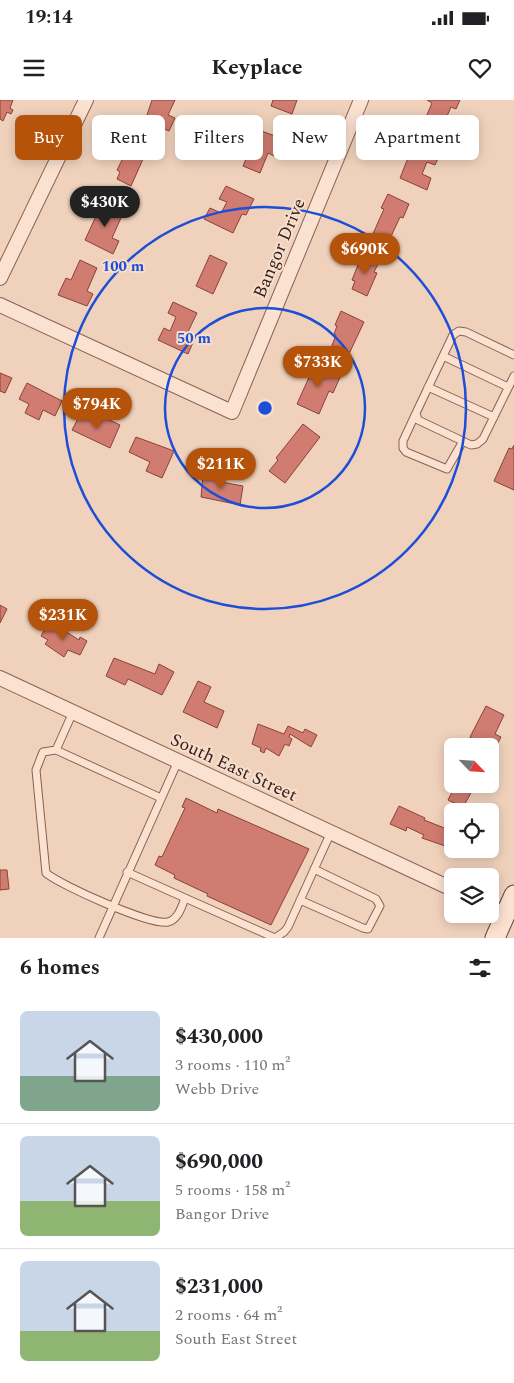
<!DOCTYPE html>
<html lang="en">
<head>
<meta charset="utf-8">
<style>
	:root { --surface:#fff; --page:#f2f2f2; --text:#202124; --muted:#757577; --line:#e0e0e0; --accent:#b45309 }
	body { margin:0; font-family:Spectral,serif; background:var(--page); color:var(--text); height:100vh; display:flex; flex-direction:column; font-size:19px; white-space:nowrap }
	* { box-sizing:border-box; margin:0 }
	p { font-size:16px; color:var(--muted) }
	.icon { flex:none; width:28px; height:28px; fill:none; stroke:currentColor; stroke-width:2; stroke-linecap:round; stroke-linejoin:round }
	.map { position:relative; height:838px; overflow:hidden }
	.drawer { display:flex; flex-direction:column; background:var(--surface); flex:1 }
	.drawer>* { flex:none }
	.banner { position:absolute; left:15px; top:15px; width:485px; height:45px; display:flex; gap:10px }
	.needle { width:32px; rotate:115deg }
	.fabs { position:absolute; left:444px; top:638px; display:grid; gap:10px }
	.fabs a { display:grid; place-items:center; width:55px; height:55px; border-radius:8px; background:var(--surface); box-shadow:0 2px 12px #0003; font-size:25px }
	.price { position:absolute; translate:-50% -42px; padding:0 11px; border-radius:18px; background:var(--accent); color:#fff; font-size:16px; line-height:32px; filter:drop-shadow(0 1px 2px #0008) }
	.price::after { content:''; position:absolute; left:50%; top:30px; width:15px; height:11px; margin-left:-8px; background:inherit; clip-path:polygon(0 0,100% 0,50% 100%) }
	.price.current { background:#222; color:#fff }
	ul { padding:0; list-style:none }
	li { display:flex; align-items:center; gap:15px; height:125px; padding:0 20px }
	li+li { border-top:1px solid var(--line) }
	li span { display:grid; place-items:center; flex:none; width:140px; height:100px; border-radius:8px; color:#555 }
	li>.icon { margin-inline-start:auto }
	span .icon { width:60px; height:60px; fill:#fffc; stroke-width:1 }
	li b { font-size:21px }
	h2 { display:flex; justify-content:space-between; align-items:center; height:60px; padding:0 20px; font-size:21px }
	.chip { padding:0 18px; border-radius:8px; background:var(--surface); box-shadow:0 2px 12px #0003; font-size:18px; line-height:45px }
	.chip.current { background:var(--accent); color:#fff }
	.status { display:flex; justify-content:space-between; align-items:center; height:35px; padding:0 25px; background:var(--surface); direction:ltr }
	.status svg { height:14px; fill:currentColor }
	header { display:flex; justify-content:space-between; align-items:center; height:65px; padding:0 20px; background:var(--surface); font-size:22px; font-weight:700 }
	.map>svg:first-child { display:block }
	.building { fill:#d17c70; stroke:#894239 }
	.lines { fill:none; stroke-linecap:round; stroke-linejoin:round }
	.lane-casing { stroke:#896155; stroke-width:9 }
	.street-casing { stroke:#896155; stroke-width:16 }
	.secondary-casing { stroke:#6a4338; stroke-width:21 }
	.lane { stroke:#fbe1d0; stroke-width:7 }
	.street { stroke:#fbe1d0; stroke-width:14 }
	.secondary { stroke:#fbe1d0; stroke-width:19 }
	.ring { fill:none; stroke:#1d4ed8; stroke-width:2.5 }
	.labels { text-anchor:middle; stroke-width:4; stroke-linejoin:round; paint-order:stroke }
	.street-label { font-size:18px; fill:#37201b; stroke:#f7decc }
	.centre { fill:#1d4ed8; stroke:#f7decc; stroke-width:2.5 }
	.ring-label { font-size:15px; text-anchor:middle; font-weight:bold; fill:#1d4ed8; stroke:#f7decc; stroke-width:4; stroke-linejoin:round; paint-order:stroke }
</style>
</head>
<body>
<div class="status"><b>19:14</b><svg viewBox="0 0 49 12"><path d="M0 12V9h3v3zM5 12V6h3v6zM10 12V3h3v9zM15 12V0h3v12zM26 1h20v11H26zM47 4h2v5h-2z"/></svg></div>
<header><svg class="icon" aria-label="menu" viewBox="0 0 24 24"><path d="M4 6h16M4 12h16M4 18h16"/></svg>Keyplace<svg class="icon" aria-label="heart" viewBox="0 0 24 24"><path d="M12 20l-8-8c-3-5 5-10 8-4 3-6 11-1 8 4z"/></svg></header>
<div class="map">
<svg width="514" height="838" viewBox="0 0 514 838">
	<rect width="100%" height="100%" fill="#f0d2bc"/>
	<!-- building -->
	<path class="building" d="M0,0H13L10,8L13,10L11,14L7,12L3,21L0,19Z
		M152,0H175L168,15L175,18L169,31L145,21Z
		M273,0H297L292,14L271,6Z
		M460,0L456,9L451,7L440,32L423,24L432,3L427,0Z
		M250,27L281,38L274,56L268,53L260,73L243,66L252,45L244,42Z
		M410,39L441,52L435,65L427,62L422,74L431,78L427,90L400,78L408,58L403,56Z
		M131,42L147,50L131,86L117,79L120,72L117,70Z
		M226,86L254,99L246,115L242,114L233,133L204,119L210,108L221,113L227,102L219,99Z
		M388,94L409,104L403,118L400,117L388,143L372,136L384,109L381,108Z
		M103,101L124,111L112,138L119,141L113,154L85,140Z
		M210,155L227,163L213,194L196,186Z
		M362,155L379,162L374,172L377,173L367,196L352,189L355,181L352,180Z
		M80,160L97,168L87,191L93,194L87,206L58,195L66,178L71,180Z
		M173,202L197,213L187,234L195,238L188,254L158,240L164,228L170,231L176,217L168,213Z
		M341,211L364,222L348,256L331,248L336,235L334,234L337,226L335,225Z
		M315,264L341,275L333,293L329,291L319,314L297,304Z
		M0,273L12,278L5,293L0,291Z
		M27,283L62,301L55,316L43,310L39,320L25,313L29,304L19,299Z
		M81,313L101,322L103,317L120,325L110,348L72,330Z
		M303,324L320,337L285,383L269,371L278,360L276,358Z
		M136,337L174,351L162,378L146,371L150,362L129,352Z
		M514,345V390L494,381L509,348L512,349Z
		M203,374L222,378L221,382L243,386L240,405L201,397Z
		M0,505L7,509L0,523Z
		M54,523L64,528L61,534L64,535L65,531L79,540L80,537L87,541L80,555L68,550L64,557L45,544L48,540L41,536L46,527L51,529Z
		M114,558L155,574L159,564L174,572L162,595L128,579L125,585L106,576Z
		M198,581L211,587L204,602L224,611L217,628L183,612Z
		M486,606L504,615L495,634L501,637L495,649L470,637Z
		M258,624L284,634L288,626L303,633L305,629L317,635L311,647L290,634L289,637L292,639L289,646L285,644L279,656L266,648L264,653L260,651L261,648L252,644Z
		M456,684H476L463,707L448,700Z
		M186,698L217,713L218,709L309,749L271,825L207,796L208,794L174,778L175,775L155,765L159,756L162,757L185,708L182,707Z
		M399,706L425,718L424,720L452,731L448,747L422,738L424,735L407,727L406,731L390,724Z
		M0,770H7L9,789L0,790Z"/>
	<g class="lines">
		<!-- lane casing -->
		<g class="lane-casing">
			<path id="lane" d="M514,255L466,232L459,231L453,235L416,313L418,320L471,345L477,344L483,339L514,276
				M443,256L508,287
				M428,287L494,317
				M416,313L403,341V348L406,352L447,369L463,341
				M56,650L73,612
				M127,772L185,798C182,806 178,820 168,822C151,826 60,785 46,773L36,670L43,652L56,650L161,698
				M185,798L275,838L284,832L288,827L331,732
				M300,800L363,828L368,829L380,806L376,799L314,769
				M99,838L178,661"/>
		</g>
		<!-- street casing -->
		<g class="street-casing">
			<path id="street" d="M0,178L86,0
				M0,205L232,312L361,0
				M0,578L452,789
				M490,807L505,814"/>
		</g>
		<!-- secondary casing -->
		<g class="secondary-casing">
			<path id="secondary" d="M495,838L514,795"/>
		</g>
		<!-- lane -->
		<use href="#lane" class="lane"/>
		<!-- street -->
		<use href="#street" class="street"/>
		<!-- secondary -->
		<use href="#secondary" class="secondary"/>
	</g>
	<!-- distance rings -->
	<g class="ring">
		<circle cx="265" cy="308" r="100"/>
		<circle cx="265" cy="308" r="201"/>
	</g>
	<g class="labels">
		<!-- street labels -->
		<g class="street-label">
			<text transform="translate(279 148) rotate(-67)" y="6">Bangor Drive</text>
			<text transform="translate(234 667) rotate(25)" y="6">South East Street</text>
		</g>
	</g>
	<circle cx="265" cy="308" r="8" class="centre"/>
	<g class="ring-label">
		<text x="123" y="171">100 m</text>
		<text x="194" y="243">50 m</text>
	</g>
</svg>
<div class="fabs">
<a><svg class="needle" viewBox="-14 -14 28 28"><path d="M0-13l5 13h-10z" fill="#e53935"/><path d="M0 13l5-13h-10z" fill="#757577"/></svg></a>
<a><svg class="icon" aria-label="locate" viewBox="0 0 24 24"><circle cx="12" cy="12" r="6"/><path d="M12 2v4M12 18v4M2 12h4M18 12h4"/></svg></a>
<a><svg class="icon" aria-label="layers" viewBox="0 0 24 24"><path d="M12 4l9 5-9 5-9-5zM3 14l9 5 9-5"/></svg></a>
</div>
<b class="price current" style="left:105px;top:128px">$430K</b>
<b class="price" style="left:365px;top:175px">$690K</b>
<b class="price" style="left:318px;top:288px">$733K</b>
<b class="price" style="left:97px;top:330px">$794K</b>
<b class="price" style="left:221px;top:390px">$211K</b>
<b class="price" style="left:63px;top:541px">$231K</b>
<div class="banner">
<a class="chip current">Buy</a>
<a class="chip">Rent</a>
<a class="chip">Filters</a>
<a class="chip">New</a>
<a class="chip">Apartment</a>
</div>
</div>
<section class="drawer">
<h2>6 homes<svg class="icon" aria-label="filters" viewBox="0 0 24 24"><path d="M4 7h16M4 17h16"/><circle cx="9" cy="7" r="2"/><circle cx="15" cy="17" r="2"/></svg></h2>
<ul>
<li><span style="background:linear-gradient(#c9d6e8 65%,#7fa58c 0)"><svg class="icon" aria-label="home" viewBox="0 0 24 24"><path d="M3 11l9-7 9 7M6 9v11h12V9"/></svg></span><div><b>$430,000</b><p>3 rooms · 110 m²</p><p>Webb Drive</p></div></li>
<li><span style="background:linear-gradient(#c9d6e8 65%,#8fb573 0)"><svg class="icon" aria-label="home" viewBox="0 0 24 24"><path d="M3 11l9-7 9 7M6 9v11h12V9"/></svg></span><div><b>$690,000</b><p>5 rooms · 158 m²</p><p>Bangor Drive</p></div></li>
<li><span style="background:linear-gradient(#c9d6e8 70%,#8fb573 0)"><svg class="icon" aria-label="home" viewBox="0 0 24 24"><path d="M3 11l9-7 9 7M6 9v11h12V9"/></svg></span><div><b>$231,000</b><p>2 rooms · 64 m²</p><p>South East Street</p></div></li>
</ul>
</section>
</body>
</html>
